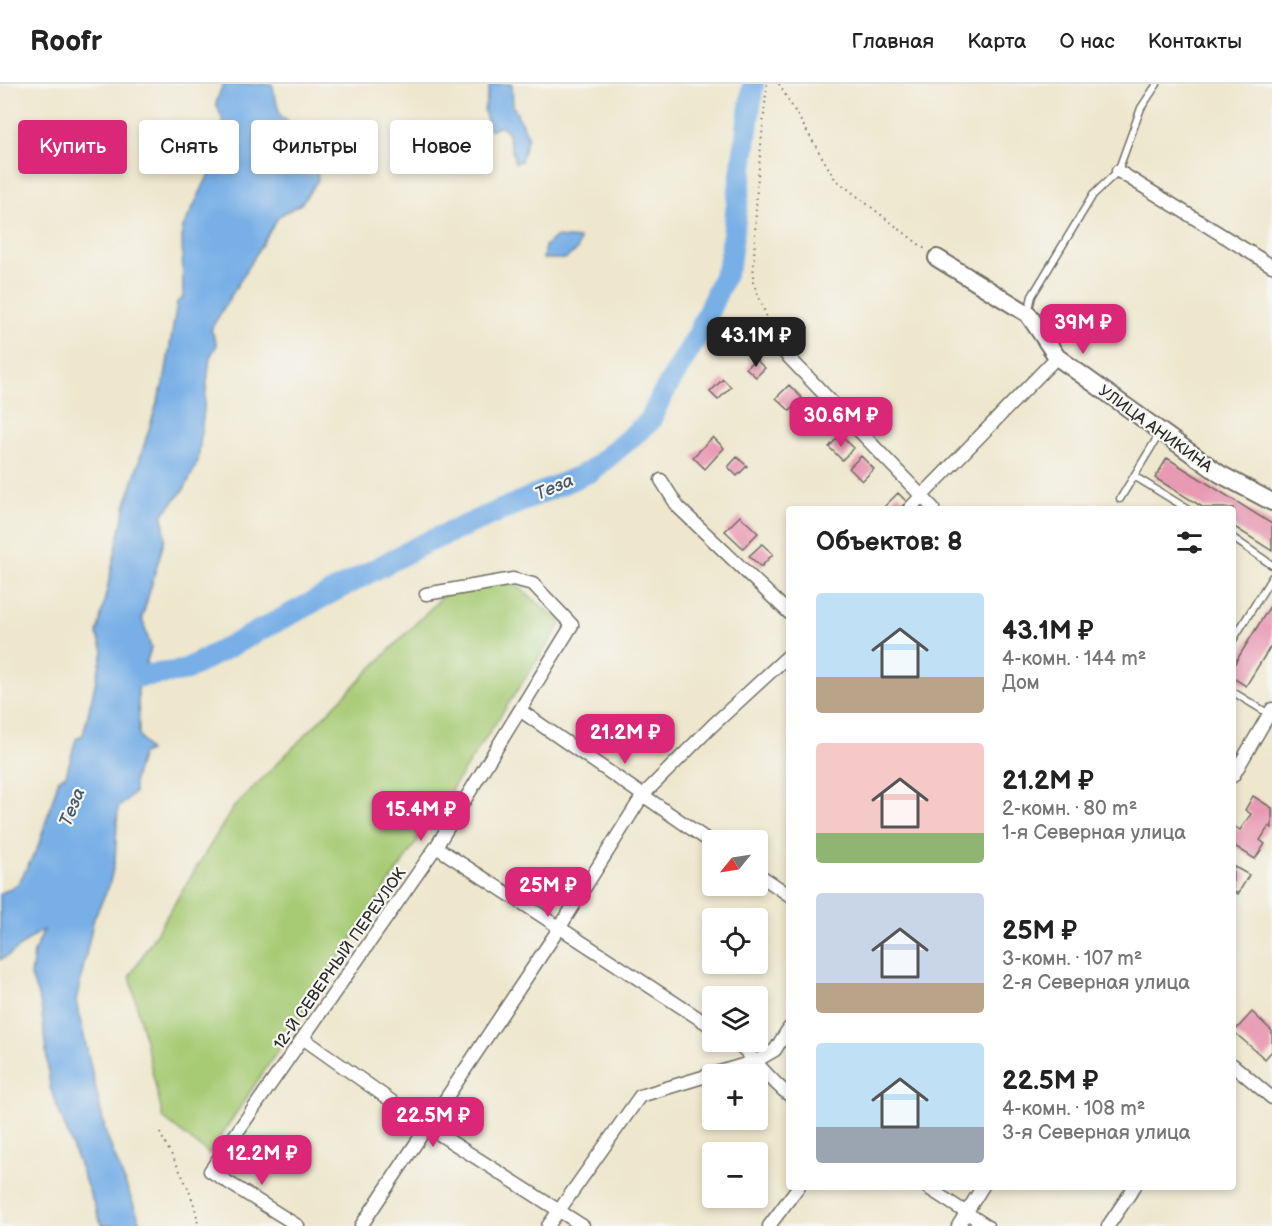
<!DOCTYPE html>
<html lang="ru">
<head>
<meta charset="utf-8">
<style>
	:root { --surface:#fff; --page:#f2f2f2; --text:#222; --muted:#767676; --line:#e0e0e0; --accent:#db2777 }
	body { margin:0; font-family:"Balsamiq Sans",sans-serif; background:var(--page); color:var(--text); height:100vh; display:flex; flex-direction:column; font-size:22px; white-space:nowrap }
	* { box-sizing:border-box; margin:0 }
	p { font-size:20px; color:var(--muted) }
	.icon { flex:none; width:33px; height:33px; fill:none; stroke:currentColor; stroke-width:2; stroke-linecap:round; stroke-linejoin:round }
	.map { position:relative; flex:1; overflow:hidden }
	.drawer { position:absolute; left:786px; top:422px; width:450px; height:684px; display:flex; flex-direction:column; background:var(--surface); border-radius:6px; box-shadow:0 3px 9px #0003 }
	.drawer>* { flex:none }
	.guide { position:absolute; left:18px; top:36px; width:570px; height:54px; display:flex; gap:12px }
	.needle { width:39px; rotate:240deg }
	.buttons { position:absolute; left:702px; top:746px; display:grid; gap:12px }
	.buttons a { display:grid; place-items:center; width:66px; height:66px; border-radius:6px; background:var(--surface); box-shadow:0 3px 9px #0003; font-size:30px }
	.price { position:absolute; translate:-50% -51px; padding:0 14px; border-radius:12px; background:var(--accent); color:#fff; font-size:20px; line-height:39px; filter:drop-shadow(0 2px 3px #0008) }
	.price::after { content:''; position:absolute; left:50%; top:36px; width:18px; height:14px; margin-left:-9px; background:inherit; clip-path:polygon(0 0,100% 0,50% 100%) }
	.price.on { background:#222; color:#fff }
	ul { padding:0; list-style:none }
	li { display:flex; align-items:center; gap:18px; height:150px; padding:0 30px }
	li span { display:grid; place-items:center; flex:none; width:168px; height:120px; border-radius:6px; color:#555 }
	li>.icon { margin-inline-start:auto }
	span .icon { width:72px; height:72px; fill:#fffc; stroke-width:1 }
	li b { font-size:26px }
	h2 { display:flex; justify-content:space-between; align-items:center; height:72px; padding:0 30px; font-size:26px }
	.pill { padding:0 21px; border-radius:6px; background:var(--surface); box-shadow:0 3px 9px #0003; font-size:21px; line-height:54px }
	.pill.on { background:var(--accent); color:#fff }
	header { display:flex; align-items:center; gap:36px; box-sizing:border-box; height:84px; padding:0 30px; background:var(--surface); border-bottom:2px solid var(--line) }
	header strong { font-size:28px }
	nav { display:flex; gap:33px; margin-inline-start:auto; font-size:21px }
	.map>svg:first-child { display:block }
	.green { fill:#a7cb74; stroke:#697b50; stroke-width:1.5 }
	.water { fill:#77afe6; stroke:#516d88; stroke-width:1.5 }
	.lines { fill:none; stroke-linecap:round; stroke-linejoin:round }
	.river { stroke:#77afe6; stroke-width:22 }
	.building { fill:#e89ab3 }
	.lane-casing { stroke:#6f6d64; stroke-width:9 }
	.street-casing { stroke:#6f6d64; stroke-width:15 }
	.secondary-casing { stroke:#6f6d64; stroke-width:20 }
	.path { stroke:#6f6d64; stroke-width:2; stroke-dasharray:1.5 4.5; stroke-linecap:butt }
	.lane { stroke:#fff; stroke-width:6 }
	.street { stroke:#fff; stroke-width:12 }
	.secondary { stroke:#fff; stroke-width:16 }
	.labels { text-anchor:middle; stroke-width:4.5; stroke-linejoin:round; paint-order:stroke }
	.street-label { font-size:16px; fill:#2b2b2b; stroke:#f6f6f2 }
	.water-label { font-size:18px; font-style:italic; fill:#46596c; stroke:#f6f6f2 }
</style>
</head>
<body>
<header>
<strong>Roofr</strong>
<nav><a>Главная</a><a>Карта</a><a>О нас</a><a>Контакты</a></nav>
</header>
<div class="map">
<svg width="1272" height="1142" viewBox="0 0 1272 1142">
	<rect width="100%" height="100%" fill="#f6f6f2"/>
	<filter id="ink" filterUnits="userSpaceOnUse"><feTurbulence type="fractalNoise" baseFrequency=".0167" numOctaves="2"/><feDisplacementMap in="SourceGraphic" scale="12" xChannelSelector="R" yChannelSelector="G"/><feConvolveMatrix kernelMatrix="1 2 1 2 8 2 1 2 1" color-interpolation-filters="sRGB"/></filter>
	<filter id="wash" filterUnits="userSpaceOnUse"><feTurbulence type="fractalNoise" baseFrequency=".008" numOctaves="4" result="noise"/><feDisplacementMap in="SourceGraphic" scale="24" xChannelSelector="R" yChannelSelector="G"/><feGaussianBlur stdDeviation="1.35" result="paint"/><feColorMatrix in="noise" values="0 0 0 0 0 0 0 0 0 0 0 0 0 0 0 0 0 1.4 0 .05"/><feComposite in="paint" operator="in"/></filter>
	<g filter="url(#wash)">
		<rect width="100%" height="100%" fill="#eee7cd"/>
		<!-- green -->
		<path class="green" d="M510,496L562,539L209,1070L163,1034L130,892L233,724L449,506Z"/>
		<!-- water -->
		<path class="water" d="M223,0H272L280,31L305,52L315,68L318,96L301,120L279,132L211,245L217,261L210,273L198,377L185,404L163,430L165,454L142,534L151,564L138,606L139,651L149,667L142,670L134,695V709L118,724L115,776L109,802L94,834L76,917L106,1050L142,1142H102L50,1003L41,921L31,892L34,868L44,846C28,853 17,869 0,876V810L18,800L38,763L59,695L66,691L76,655L83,651L103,567L97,550L126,420L165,293L177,218L183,214L182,146L209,90L223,37L216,19Z
			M490,0H512L513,22L528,52L521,77L515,79L507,47L502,42L490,46L484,27Z
			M555,153L580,155L577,166L565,175H543L545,162Z"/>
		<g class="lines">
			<!-- river -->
			<path class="river" d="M123,594L183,587L423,460L591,387L650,337L660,315L698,251L729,181L753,0"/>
		</g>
		<g id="blocks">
			<!-- building -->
			<path class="building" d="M755,275L765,284L756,293L746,284Z
				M723,295L731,303L718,316L710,308Z
				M789,301L802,314L790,327L776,314Z
				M814,324L825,335L810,351L799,340Z
				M840,351L854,364L842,376L829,363Z
				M713,353L724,364L705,385L693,373Z
				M861,372L874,385L862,397L849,384Z
				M737,373L747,382L737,392L728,383Z
				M1167,374L1272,440V467L1233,442V424H1204L1155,394Z
				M898,409L907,418L900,424H883Z
				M740,432L758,449L743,464L725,447Z
				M762,460L773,470L761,483L749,472Z
				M1272,519V560L1246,602L1233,594V582Z
				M1253,712L1272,724V744L1269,742L1260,756L1265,760L1255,775L1233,761V744L1234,742L1240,746L1251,730L1245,726Z
				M1233,782L1249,791L1238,810L1233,807Z
				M1252,928L1272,947V967L1265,975L1234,948Z"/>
		</g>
	</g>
	<g filter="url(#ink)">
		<use href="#blocks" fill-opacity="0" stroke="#6f6d64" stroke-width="1.5"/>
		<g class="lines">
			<!-- lane casing -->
			<g class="lane-casing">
				<path id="lane" d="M1028,229L1032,212L1093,111L1118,87L1141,24L1157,0
					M1134,392L1186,424
					M1120,415L1160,349
					M1233,454L1272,481
					M1233,556L1272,493
					M1233,608L1269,630"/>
			</g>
			<!-- street casing -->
			<g class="street-casing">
				<path id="street" d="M1118,87L1272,182
					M779,263L933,424
					M661,396L678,423L789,529
					M910,424L1057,273
					M521,627L712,759
					M1233,692L1272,625
					M436,763L712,943
					M758,790L789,811
					M304,955L428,1043L583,1142
					M735,957C755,974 768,995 789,1011
					M1233,981L1272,1014
					M925,1102L987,1142
					M298,1142L210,1087L436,763L572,541L533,500L513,495L426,510
					M361,1142L560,843L643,711L713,641L789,571
					M548,1142L640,1012L756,977L775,966L789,944
					M769,1142L799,1102
					M958,1142L983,1102
					M1108,1142L1135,1102"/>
			</g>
			<!-- secondary casing -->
			<g class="secondary-casing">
				<path id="secondary" d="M937,174L1028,230L1057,273L1220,390L1272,418"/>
			</g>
			<!-- path -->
			<path class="path" d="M767,0L757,103L753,198L774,252
				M779,0L835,95L925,165
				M160,1049C174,1077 196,1111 198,1142"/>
			<!-- lane -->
			<use href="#lane" class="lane"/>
			<!-- street -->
			<use href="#street" class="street"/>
			<!-- secondary -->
			<use href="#secondary" class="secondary"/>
		</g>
	</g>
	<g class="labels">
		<!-- street labels -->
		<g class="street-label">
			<text transform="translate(1156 344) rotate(36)" y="6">УЛИЦА АНИКИНА</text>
			<text transform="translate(339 874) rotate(-55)" y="6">12-Й СЕВЕРНЫЙ ПЕРЕУЛОК</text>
		</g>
		<!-- water labels -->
		<g class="water-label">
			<text transform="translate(554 403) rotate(-24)" y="6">Теза</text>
			<text transform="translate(72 723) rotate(-68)" y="6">Теза</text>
		</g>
	</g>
</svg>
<div class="buttons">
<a><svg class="needle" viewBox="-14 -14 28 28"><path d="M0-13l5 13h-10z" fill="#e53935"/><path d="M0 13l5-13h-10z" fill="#767676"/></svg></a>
<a><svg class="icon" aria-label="locate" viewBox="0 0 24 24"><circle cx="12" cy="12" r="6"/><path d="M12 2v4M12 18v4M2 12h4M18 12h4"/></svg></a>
<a><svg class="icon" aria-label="layers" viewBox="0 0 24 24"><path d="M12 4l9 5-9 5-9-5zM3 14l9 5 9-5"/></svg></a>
<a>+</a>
<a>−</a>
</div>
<b class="price" style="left:1083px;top:271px">39M ₽</b>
<b class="price on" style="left:756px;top:284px">43.1M ₽</b>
<b class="price" style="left:841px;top:364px">30.6M ₽</b>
<b class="price" style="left:625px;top:681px">21.2M ₽</b>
<b class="price" style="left:421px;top:758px">15.4M ₽</b>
<b class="price" style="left:548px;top:834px">25M ₽</b>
<b class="price" style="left:433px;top:1064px">22.5M ₽</b>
<b class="price" style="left:262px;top:1102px">12.2M ₽</b>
<div class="guide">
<a class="pill on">Купить</a>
<a class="pill">Снять</a>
<a class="pill">Фильтры</a>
<a class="pill">Новое</a>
</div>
<section class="drawer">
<h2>Объектов: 8<svg class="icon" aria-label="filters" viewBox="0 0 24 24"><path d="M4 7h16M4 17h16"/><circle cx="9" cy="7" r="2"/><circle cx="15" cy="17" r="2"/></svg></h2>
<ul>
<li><span style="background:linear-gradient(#bfe0f5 70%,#b9a48a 0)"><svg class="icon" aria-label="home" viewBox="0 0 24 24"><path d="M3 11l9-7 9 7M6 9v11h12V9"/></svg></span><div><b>43.1M ₽</b><p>4-комн. · 144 m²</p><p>Дом</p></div></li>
<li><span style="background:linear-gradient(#f6c9c9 75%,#8fb573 0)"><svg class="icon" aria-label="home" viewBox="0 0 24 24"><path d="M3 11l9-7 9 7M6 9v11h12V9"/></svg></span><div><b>21.2M ₽</b><p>2-комн. · 80 m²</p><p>1-я Северная улица</p></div></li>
<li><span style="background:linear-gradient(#c9d6e8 75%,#b9a48a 0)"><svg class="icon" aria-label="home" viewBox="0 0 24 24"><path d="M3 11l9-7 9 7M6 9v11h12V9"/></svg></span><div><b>25M ₽</b><p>3-комн. · 107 m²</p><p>2-я Северная улица</p></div></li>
<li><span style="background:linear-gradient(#bfe0f5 70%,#9aa5b1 0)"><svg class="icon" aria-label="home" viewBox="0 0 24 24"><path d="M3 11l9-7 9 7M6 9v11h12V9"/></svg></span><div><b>22.5M ₽</b><p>4-комн. · 108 m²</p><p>3-я Северная улица</p></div></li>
</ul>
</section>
</div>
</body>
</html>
